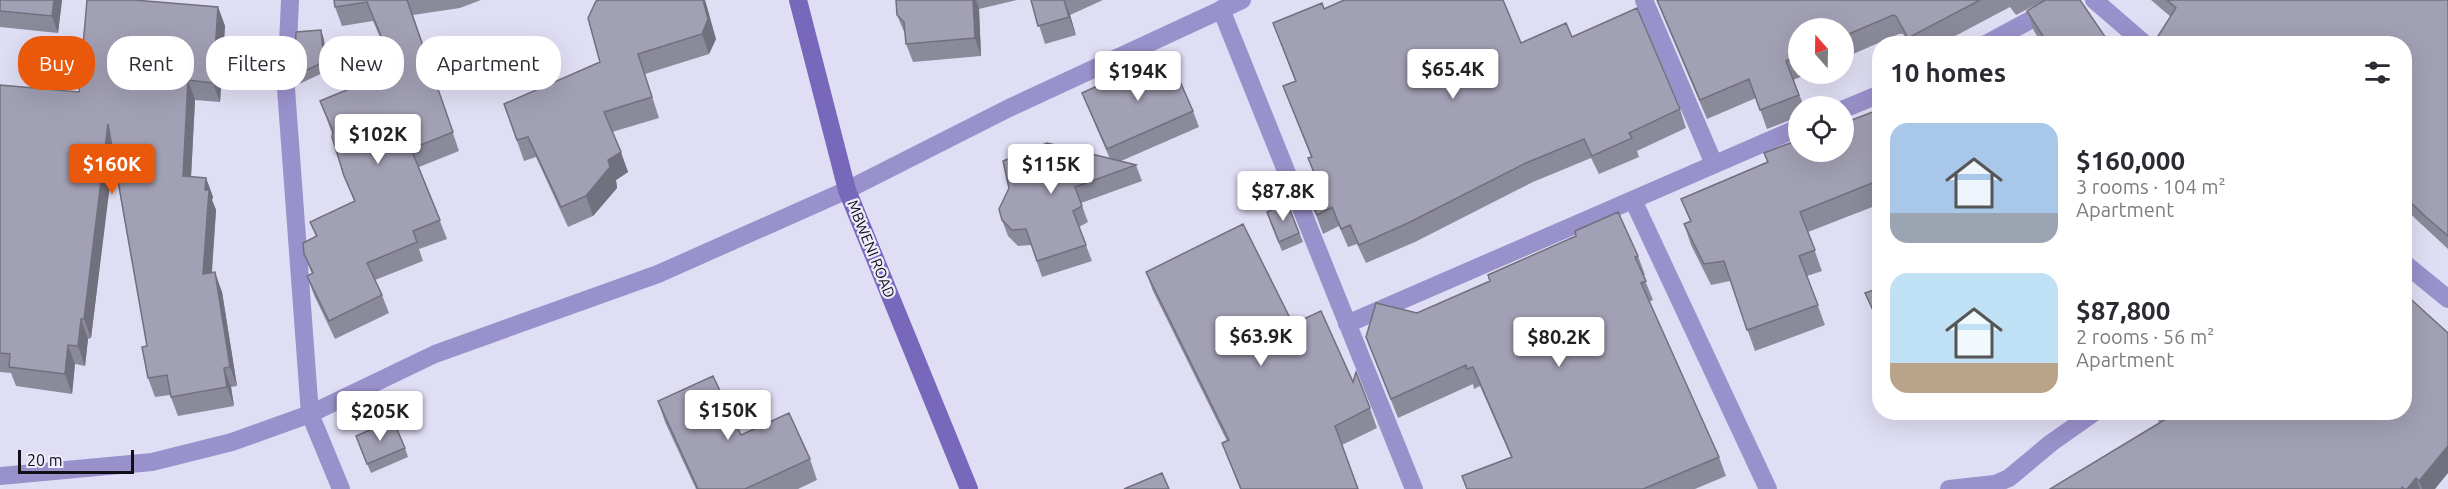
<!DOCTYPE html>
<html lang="en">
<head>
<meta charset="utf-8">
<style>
	:root { --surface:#fff; --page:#f2f2f3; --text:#2b2b33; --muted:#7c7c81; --accent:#ea580c }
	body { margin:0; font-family:Ubuntu,sans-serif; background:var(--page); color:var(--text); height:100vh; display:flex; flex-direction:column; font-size:22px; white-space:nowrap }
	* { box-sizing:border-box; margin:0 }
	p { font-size:20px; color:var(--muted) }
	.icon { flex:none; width:33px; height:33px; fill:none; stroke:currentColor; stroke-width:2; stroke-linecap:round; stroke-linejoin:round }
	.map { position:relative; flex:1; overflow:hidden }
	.sheet { position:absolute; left:1872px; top:36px; width:540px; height:384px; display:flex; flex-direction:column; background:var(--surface); border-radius:24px; box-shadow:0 6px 24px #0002 }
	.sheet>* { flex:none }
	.guide { position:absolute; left:18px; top:36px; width:570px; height:54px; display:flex; gap:12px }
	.needle { width:39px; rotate:340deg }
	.tools { position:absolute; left:1788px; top:18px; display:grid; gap:12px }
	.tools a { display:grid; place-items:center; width:66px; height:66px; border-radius:50%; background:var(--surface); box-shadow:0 6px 24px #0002; font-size:30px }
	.scale { position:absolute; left:18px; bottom:15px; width:116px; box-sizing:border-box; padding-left:6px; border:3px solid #100f16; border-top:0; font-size:16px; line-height:21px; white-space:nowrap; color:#100f16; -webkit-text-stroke:4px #eeecfd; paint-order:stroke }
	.price { position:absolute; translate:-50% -51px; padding:0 14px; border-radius:6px; background:#fff; color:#222; font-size:20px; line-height:39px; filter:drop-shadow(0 2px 3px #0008) }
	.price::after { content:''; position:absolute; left:50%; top:36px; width:18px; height:14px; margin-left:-9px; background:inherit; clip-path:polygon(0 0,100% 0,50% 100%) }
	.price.active { background:var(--accent); color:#fff }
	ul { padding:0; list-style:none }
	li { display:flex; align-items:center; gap:18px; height:150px; padding:0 18px }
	li span { display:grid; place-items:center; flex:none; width:168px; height:120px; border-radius:18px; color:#555 }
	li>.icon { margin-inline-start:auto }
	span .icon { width:72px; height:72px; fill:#fffc; stroke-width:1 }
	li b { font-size:26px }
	h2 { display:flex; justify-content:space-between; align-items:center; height:72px; padding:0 18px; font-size:26px }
	.chip { padding:0 21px; border-radius:24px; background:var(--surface); box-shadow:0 6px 24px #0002; font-size:21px; line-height:54px }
	.chip.active { background:var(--accent); color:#fff }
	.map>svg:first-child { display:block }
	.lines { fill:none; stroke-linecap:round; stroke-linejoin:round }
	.street { stroke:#9991cb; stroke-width:18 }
	.secondary { stroke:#7868bc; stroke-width:18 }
	.wall { fill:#8b8a9b }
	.shaded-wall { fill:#71707e }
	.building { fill:#a2a0b4; stroke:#71707e; stroke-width:1.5 }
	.labels { text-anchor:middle; stroke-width:4.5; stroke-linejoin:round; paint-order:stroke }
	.street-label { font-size:15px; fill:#100f16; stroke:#eeecfd }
</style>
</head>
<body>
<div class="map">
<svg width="2448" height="489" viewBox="0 0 2448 489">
	<rect width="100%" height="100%" fill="#e0def4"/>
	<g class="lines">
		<!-- street -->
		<path class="street" d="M290,0L286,89L310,414L341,489
			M1644,0L1714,164
			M2094,0L2145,44
			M1221,9L1414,489
			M1986,44L2067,0
			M1844,109L1880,94
			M1633,200L1768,489
			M2404,263L2448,299
			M1347,324L1798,128
			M0,476L152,462L232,442L310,414L435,354L658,274L847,190L1009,108L1242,0
			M1949,489L1995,484L2009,478L2051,443L2095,412"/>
		<!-- secondary -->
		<path class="secondary" d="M798,0L847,190L969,489"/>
	</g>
	<!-- wall -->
	<path class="wall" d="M0,0H62L58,33L0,27Z
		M334,0H481L460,8L413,15L459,151L419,167L447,239L419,249L423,261L375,280L382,295L389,313L335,339L314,295L307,276L312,274L304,254L316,237L310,222L354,201L344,176L332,133L320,101L394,70L373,21L342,26L335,7Z
		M599,0L716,39L709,54L645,74L659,118L612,132L628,172L616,180L617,188L593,216L568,227L536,157L524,161L504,104L600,62Z
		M896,0H1017L979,9L981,56L913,62L906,44L905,34L897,15Z
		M1031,0H1103L1070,15L1076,35L1045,44Z
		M1657,0H2045L2016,15L2010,7L1940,44H1908L1903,34H1899L1844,58V28H1798V74H1808L1793,80L1804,106H1798V117L1767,129L1756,98L1707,119L1664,18Z
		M2151,0H2448V249L2404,208V44L2171,17Z
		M218,7L225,26L220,102L195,100L191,177L206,178L213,197L212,200L216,210L212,273L222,292L237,386L231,387L234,406L178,416L170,395L155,397L148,378L147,346L113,156L91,338L88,339L85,366L75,364L72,394L16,386L11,373L0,372V85L79,92Z
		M1324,9L1521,43L1572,37L1680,109L1686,128L1637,151L1639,157L1599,174L1591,158L1533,182L1415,242L1366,263L1357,244L1348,247L1339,226L1323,234L1304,183L1315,178L1308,158L1311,157L1283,86L1295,81L1273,23Z
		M2027,11L2110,44H2042L2034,31Z
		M321,30L324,40L327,71L297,85L294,76Z
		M1082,93L1193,111L1199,127L1121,161L1136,165L1142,181L1081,203L1088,222L1079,227L1092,261L1042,277L1031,245L1018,246L1008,236L1002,220L1110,159L1088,108Z
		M1880,109V204L1808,232L1822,271L1807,276L1825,325L1755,351L1730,281L1711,285L1691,245L1684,224L1690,221L1681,199L1767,162L1764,153Z
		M1287,202L1303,242L1282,251L1270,222Z
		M1638,256L1645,275H1643L1653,300L1649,302L1719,457L1726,476L1695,489H1467L1462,476L1511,457L1480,386L1474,389L1473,384L1398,418L1366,337L1417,313L1490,281Z
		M1146,272L1293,324L1353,382L1370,408L1377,428L1342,445L1240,489L1222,443L1227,441L1153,291Z
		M1880,288V329L1865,293Z
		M658,401L741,435L810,459L817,480L798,489H696L665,422Z
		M2156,412H2404L2435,489H2050L2159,423Z
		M359,445L405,448L408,457L371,473Z"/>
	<!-- shaded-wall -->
	<path class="shaded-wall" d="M54,0H62L58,33L52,16Z
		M703,0H705L706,3L716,39L709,54L702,34Z
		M973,0H976L979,9L981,56L975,38Z
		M1064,0L1070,15L1076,35L1069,17Z
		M218,7L225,26L220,102L213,83Z
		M321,30L324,40L327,71L324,62Z
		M188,80L195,100L190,196L183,176Z
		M108,124L115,144L91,338L84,319Z
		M621,152L628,172L616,180L617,188L593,216L586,196L608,160Z
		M206,178L213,197L212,200L216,210L210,293L203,274Z
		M215,272L222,292L237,386L230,367Z
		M81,319L88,339L85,366L78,346Z
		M68,345L75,364L72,394L65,374Z
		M224,368L231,387L234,406L227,387Z
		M2448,446V473L2435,489H2422L2419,481Z
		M2416,478L2420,489H2407Z"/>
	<!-- building -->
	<path class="building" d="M0,0H54L52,16L0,11Z
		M87,0H134L218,7L213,83L188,80L183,176L206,178L205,190H209L203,274L215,272L230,367L224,368L227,387L171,397L167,375L148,378L142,347L147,346L108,124L84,319H81L78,346L68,345L65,374L9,367L10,354L0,353V85L79,92Z
		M334,0H407L453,132L411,149L440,220L413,231L417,242L367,263L382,295L329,321L307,276L313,273L304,254L303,243L317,236L310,222L355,201L344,176L332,137L333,131L320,101L395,70L367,2L335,7Z
		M599,0H703L708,19L702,34L638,54L652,97L604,112L621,152L608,160L610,167L586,196L561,207L528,137L517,140L504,104L600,62L588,18L596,1Z
		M896,0H973L975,38L906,44L904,22L897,15Z
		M1031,0H1064L1069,17L1038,26Z
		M1344,0H1503L1521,43L1566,23L1572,37L1637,8L1680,109L1629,133L1632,138L1592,156L1584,139L1526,163L1408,223L1359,245L1350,225L1341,229L1332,207L1317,215L1304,183L1316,177L1308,158L1312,157L1283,86L1296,81L1273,23L1322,3L1324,9Z
		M1657,0H1980L1908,38L1896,16L1893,15L1844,36V28H1798V56L1786,61L1799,95L1760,110L1749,79L1700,100Z
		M2045,0H2080L2110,44H2048L2027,11Z
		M2167,0H2448V236L2426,217L2404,196V44H2153L2176,8Z
		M321,30L324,62L294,76L296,32Z
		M1168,54L1193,111L1107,149L1082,93Z
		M1880,109V180L1800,212L1815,250L1799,256L1818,305L1747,330L1724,261L1704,264L1684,224L1691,221L1681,199L1768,162L1764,153L1798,140V152H1844V123Z
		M1047,143L1136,165L1075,187L1082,206L1073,211L1086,245L1037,261L1026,229L1012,230L1002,220L999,209L1009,188L1003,161Z
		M1287,202L1299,233L1279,242L1267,212Z
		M1618,212L1638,256L1635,257L1646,281L1641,283L1719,457L1643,489H1467L1462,476L1512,457L1473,367L1467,369L1466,365L1391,399L1366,337L1376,303L1417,313L1490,281L1488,275L1576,236L1575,231Z
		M1243,224L1293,324L1321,311L1353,382L1356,372L1370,408L1335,426L1358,489H1241L1222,443L1229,440L1146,272Z
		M1880,288V325L1865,293Z
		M2404,293L2448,333V446L2419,481L2416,478L2407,489H2404L2402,487L2401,489H2050L2166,419L2159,412H2404Z
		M713,376L741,435L789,413L810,459L745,489H698L658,401Z
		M393,420L405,448L367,464L356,436Z
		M1162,473L1169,489H1124Z"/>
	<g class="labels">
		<!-- street labels -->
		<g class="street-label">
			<text transform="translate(871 249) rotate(68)" y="5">MBWENI ROAD</text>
		</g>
	</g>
</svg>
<div class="tools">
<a><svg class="needle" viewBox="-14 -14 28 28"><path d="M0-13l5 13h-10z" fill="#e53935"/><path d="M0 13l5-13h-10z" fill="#7c7c81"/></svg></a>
<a><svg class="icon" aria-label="locate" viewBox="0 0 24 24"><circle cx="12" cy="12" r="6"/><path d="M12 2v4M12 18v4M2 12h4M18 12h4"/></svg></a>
</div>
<div class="scale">20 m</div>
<b class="price" style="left:1453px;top:100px">$65.4K</b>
<b class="price" style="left:1138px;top:102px">$194K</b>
<b class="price" style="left:378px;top:165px">$102K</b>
<b class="price active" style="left:112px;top:195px">$160K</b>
<b class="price" style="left:1051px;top:195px">$115K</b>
<b class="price" style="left:1283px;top:222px">$87.8K</b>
<b class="price" style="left:1261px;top:367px">$63.9K</b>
<b class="price" style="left:1559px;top:368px">$80.2K</b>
<b class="price" style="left:728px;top:441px">$150K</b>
<b class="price" style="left:380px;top:442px">$205K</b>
<div class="guide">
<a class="chip active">Buy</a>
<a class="chip">Rent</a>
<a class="chip">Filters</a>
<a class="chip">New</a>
<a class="chip">Apartment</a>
</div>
<section class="sheet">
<h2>10 homes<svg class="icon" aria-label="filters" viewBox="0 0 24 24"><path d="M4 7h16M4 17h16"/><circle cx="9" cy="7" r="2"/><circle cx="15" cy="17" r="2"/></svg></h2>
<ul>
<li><span style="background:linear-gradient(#a9c7e8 75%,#9aa5b1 0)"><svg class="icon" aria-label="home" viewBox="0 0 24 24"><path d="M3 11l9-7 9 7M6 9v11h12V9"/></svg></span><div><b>$160,000</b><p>3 rooms · 104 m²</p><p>Apartment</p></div></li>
<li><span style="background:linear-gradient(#bfe0f5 75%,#b9a48a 0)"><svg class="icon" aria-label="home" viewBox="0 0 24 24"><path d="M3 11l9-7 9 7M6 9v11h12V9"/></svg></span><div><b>$87,800</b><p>2 rooms · 56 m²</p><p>Apartment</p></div></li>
</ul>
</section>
</div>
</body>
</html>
